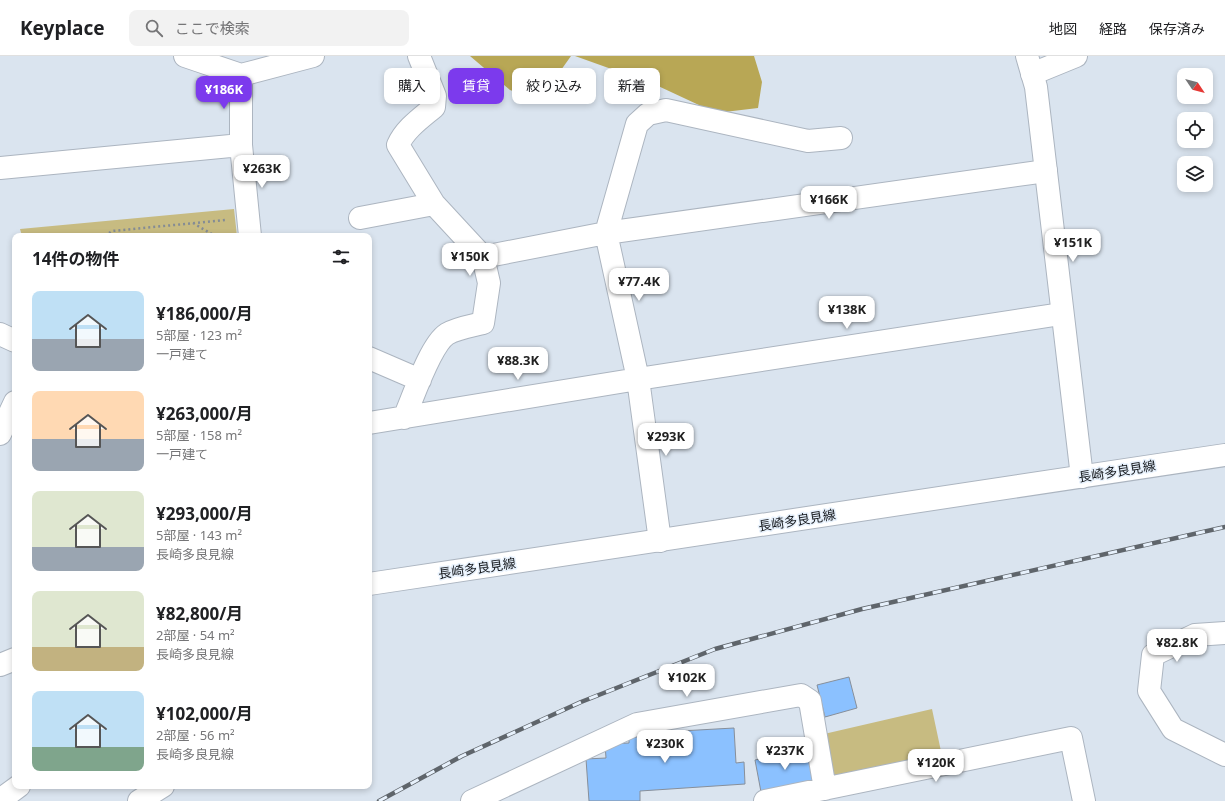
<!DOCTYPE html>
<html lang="ja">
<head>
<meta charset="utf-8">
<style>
	:root { --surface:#fff; --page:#f2f2f2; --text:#202124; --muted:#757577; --line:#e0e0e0; --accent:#7c3aed }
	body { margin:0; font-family:"Noto Sans","Noto Sans JP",sans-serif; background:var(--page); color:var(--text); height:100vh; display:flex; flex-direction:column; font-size:15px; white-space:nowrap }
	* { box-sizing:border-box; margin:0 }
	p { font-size:13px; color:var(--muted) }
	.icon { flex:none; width:22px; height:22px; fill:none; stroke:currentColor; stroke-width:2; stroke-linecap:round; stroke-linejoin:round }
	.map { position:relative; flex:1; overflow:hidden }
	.details { position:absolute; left:12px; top:177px; width:360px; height:556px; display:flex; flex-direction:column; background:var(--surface); border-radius:8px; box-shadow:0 2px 6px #0003 }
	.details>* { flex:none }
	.top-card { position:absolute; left:384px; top:12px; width:380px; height:36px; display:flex; gap:8px }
	.needle { width:26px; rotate:125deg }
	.controls { position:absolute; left:1177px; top:12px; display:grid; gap:8px }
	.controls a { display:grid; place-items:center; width:36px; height:36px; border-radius:8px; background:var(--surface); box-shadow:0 2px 6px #0003; font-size:20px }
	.price { position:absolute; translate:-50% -34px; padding:0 9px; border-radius:8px; background:#fff; color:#222; font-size:13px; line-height:26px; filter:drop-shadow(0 1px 2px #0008) }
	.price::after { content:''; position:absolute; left:50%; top:24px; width:12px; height:9px; margin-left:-6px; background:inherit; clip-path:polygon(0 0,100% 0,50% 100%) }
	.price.current { background:var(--accent); color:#fff }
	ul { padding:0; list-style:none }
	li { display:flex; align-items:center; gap:12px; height:100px; padding:0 20px }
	li span { display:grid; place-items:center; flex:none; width:112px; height:80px; border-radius:8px; color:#555 }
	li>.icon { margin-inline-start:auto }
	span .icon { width:48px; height:48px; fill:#fffc; stroke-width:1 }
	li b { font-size:17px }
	h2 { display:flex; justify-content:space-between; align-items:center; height:48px; padding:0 20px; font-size:17px }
	.chip { padding:0 14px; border-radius:8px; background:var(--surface); box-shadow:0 2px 6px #0003; font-size:14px; line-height:36px }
	.chip.current { background:var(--accent); color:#fff }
	header { display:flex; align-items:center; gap:24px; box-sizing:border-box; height:56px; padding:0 20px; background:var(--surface); border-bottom:1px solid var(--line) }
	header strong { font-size:19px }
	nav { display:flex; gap:22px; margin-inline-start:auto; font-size:14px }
	.search { width:280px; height:36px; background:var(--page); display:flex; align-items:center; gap:10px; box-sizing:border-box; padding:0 14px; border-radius:8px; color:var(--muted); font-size:15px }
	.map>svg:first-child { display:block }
	.green { fill:#c7bb81 }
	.forest { fill:#b8a755 }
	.building { fill:#8bc1ff; stroke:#878f9a }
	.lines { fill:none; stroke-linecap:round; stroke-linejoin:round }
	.minor-casing { stroke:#acb5c0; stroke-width:24 }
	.tertiary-casing { stroke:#acb5c0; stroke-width:24 }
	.primary-casing { stroke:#acb5c0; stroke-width:24 }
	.path { stroke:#858c94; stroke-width:2.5; stroke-dasharray:2 3; stroke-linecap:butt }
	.minor { stroke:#fff; stroke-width:22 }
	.tertiary { stroke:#fff; stroke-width:22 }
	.primary { stroke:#fff; stroke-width:22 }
	.rail-casing { stroke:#5f656b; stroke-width:4.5 }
	.rail { stroke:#e7f1fc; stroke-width:3; stroke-dasharray:9; stroke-linecap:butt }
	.labels { text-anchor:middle; stroke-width:3; stroke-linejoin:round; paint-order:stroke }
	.street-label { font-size:13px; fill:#16191d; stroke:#e7f1fc }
</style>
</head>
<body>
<header>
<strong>Keyplace</strong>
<div class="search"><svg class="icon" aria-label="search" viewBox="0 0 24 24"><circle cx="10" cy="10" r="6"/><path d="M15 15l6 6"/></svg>ここで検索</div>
<nav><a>地図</a><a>経路</a><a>保存済み</a></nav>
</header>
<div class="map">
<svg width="1225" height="745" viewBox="0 0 1225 745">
	<rect width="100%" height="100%" fill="#dae4ef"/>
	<!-- green -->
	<path class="green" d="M234,153L237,180H22L20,173Z
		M932,653L942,700L834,724L824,678Z"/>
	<!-- forest -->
	<path class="forest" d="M470,0H571L539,45L510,34Z
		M575,0H754L762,26L758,52L716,57L656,29Z"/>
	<!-- building -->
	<path class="building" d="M849,621L857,652L825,661L817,629Z
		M734,672L736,707L744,706L745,728L640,735V745H589L586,703L606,702L605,688L629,687V681H644V677Z
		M808,693L814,726L761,736L755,704Z"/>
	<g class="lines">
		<!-- minor casing -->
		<g class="minor-casing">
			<path id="minor" d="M185,0L241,19L313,0
				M419,0L435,40L434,51C421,62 405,73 398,89L434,148
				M1032,18L1076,0
				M241,19V89L250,180
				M0,112L241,89
				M360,162L434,148L483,201
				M0,278L15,285
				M369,302L420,324
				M404,362C413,342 430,289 447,278C457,272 471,270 483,267L489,227L483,201L606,177L1046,115
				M369,367L638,323L1061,258
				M0,378L15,346
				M660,485L638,323L606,177L637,68L648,58L666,54L808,85L841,82
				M1225,577L1195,579L1153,599L1149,635L1173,673L1225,699
				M0,744L19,730
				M139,745L163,730
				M472,745L637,668L801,639L810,645L825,733
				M765,745L1071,682L1084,745"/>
		</g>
		<!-- tertiary casing -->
		<g class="tertiary-casing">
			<path id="tertiary" d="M1027,0L1036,31L1082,421"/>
		</g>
		<!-- primary casing -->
		<g class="primary-casing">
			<path id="primary" d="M369,528L1225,399
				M0,609L15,603"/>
		</g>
		<!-- path -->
		<path class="path" d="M193,167L215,180
			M105,180L112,175L226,164"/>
		<!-- minor -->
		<use href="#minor" class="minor"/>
		<!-- tertiary -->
		<use href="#tertiary" class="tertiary"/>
		<!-- primary -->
		<use href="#primary" class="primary"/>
		<!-- rail casing -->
		<g class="rail-casing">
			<path id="rail" d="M379,745L462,700L581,646L715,593L862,553L1225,471"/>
		</g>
		<!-- rail -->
		<use href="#rail" class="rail"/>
	</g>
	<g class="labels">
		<!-- street labels -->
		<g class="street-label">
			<text transform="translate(1117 415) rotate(-9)" y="5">長崎多良見線</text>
			<text transform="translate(797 464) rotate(-9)" y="5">長崎多良見線</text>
			<text transform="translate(477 512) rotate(-8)" y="5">長崎多良見線</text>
		</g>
	</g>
</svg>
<div class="controls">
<a><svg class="needle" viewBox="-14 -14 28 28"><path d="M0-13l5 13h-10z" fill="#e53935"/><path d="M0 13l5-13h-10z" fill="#757577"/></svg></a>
<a><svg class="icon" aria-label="locate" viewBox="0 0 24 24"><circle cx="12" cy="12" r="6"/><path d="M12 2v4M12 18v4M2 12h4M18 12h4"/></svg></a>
<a><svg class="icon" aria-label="layers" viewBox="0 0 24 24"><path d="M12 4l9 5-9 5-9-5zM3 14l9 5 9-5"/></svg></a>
</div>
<b class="price current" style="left:224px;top:54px">¥186K</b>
<b class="price" style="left:262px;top:133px">¥263K</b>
<b class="price" style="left:829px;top:164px">¥166K</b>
<b class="price" style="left:1073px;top:207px">¥151K</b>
<b class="price" style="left:470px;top:221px">¥150K</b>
<b class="price" style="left:639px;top:246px">¥77.4K</b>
<b class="price" style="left:847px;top:274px">¥138K</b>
<b class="price" style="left:518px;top:325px">¥88.3K</b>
<b class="price" style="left:666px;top:401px">¥293K</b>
<b class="price" style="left:1177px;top:607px">¥82.8K</b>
<b class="price" style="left:687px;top:642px">¥102K</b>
<b class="price" style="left:665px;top:708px">¥230K</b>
<b class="price" style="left:785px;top:715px">¥237K</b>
<b class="price" style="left:936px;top:727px">¥120K</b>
<div class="top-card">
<a class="chip">購入</a>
<a class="chip current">賃貸</a>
<a class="chip">絞り込み</a>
<a class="chip">新着</a>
</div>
<section class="details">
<h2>14件の物件<svg class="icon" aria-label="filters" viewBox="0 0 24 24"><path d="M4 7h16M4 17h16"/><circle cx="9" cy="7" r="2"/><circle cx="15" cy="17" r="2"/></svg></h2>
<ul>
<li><span style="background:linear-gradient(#bfe0f5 60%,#9aa5b1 0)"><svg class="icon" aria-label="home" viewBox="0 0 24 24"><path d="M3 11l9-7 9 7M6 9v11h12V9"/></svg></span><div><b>¥186,000/月</b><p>5部屋 · 123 m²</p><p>一戸建て</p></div></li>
<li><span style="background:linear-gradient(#ffd9b3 60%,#9aa5b1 0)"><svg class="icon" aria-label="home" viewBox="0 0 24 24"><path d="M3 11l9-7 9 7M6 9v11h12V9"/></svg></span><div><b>¥263,000/月</b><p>5部屋 · 158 m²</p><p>一戸建て</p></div></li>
<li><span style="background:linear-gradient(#dfe7d0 70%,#9aa5b1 0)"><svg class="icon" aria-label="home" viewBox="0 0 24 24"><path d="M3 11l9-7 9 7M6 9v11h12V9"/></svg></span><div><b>¥293,000/月</b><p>5部屋 · 143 m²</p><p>長崎多良見線</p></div></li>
<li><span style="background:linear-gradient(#dfe7d0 70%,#c2b280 0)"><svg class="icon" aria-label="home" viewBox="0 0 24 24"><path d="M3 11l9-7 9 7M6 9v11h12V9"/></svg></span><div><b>¥82,800/月</b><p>2部屋 · 54 m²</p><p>長崎多良見線</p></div></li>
<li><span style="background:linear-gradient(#bfe0f5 70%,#7fa58c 0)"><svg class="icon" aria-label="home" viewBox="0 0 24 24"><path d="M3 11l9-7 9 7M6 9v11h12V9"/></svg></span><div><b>¥102,000/月</b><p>2部屋 · 56 m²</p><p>長崎多良見線</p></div></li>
</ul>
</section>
</div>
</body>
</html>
